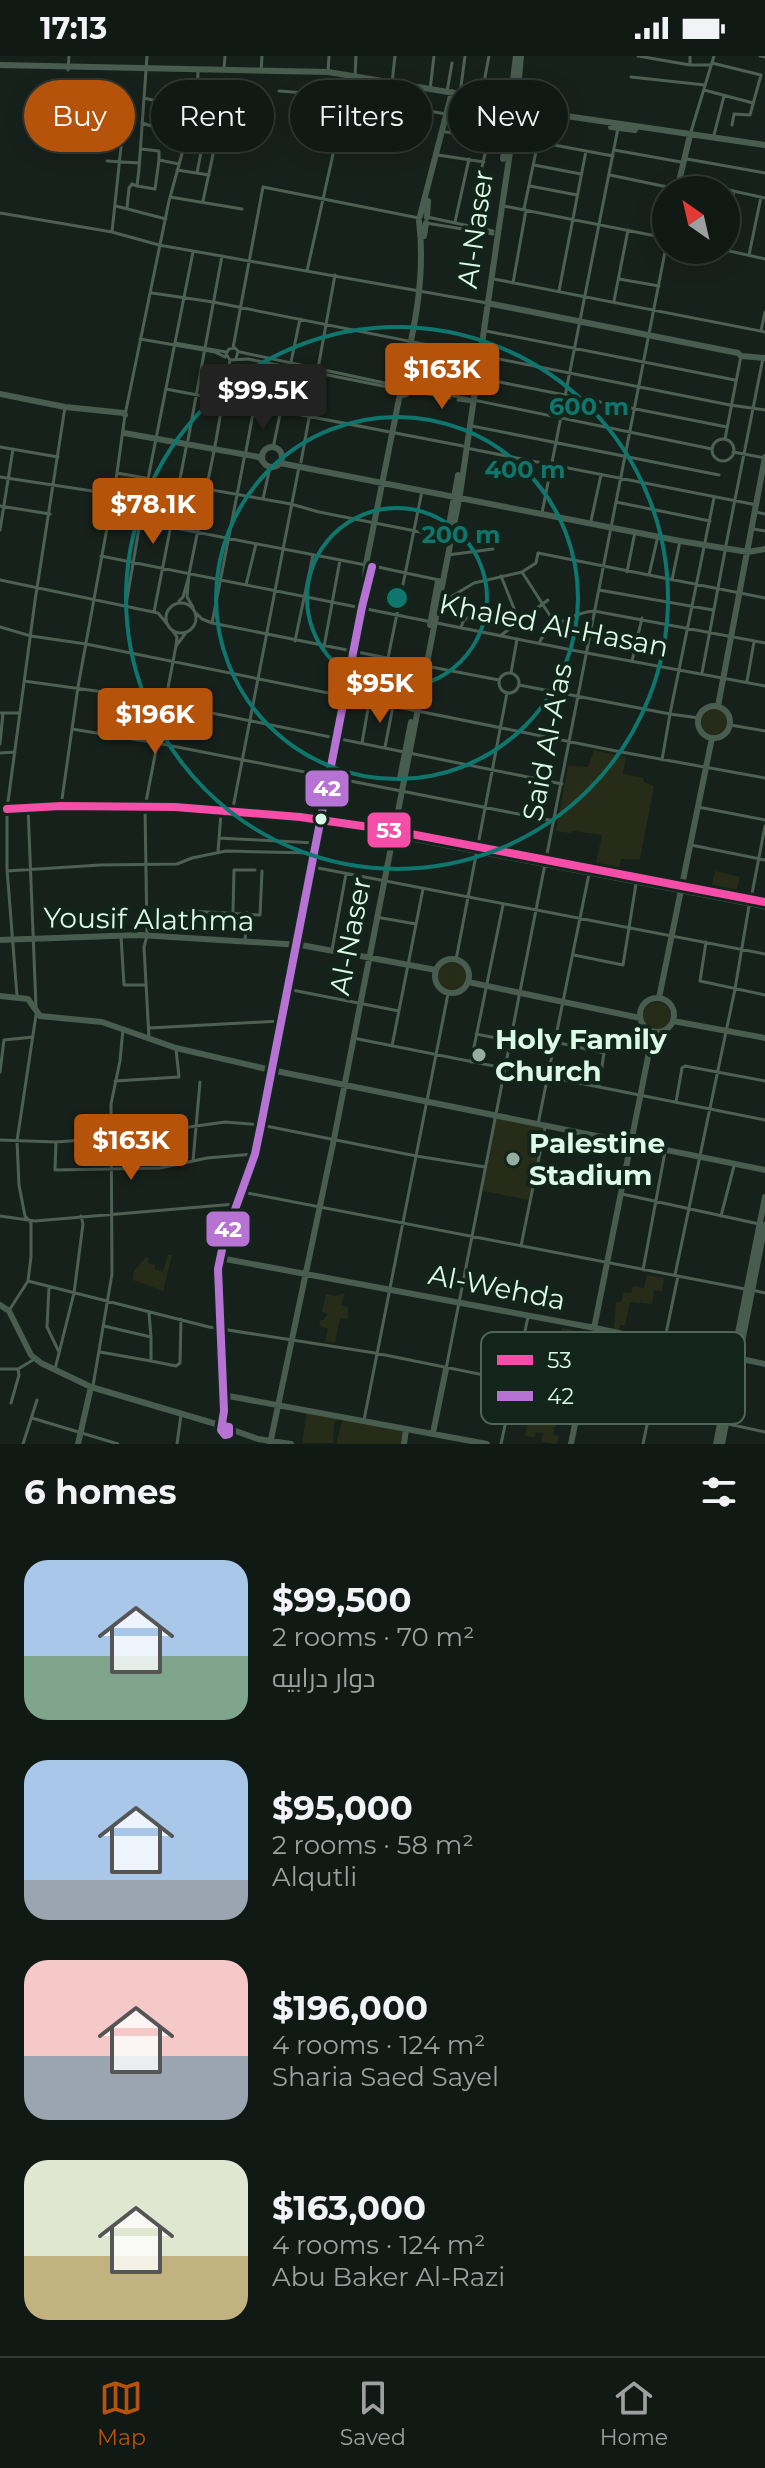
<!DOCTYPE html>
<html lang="en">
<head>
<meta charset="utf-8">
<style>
	:root { --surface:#111915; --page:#1a221e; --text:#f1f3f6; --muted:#9ca0a0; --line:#303834; --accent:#b45309 }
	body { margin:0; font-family:Montserrat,Cairo,sans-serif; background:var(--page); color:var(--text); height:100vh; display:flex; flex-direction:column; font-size:30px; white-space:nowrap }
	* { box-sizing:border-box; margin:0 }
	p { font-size:26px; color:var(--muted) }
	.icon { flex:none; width:44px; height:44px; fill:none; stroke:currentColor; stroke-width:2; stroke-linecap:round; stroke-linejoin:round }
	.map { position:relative; height:1388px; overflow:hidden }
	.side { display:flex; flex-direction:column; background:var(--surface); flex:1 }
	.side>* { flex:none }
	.hud { position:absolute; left:24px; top:24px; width:718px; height:72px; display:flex; gap:16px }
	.needle { width:52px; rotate:326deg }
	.fabs { position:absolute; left:652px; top:120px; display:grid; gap:16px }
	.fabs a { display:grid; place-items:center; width:88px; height:88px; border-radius:50%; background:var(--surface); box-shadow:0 4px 20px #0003,0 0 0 2px var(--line); font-size:40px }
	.price { position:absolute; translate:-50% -68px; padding:0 18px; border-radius:8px; background:var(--accent); color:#fff; font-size:26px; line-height:52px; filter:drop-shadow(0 2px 4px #0008) }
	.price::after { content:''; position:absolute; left:50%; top:48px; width:24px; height:18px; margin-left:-12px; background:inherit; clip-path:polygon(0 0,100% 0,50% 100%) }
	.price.selected { background:#222; color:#fff }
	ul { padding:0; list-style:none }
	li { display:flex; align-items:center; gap:24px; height:200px; padding:0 24px }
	li span { display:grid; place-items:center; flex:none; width:224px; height:160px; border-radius:24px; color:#555 }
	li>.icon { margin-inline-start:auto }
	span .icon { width:96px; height:96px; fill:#fffc; stroke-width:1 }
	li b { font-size:34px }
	h2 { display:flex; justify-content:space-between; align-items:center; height:96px; padding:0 24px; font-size:34px }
	.tag { padding:0 28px; border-radius:36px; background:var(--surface); box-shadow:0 4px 20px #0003,0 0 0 2px var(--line); font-size:28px; line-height:72px }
	.tag.selected { background:var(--accent); color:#fff }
	.status { display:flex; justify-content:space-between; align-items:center; height:56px; padding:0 40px; background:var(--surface); direction:ltr }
	.status svg { height:22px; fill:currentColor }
	.tabs { display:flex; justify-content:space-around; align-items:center; height:112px; border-top:2px solid var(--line); background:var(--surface); font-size:22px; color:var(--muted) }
	.tabs a { display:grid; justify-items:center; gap:4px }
	.tabs .selected { color:var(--accent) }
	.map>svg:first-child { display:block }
	.green { fill:#262c17 }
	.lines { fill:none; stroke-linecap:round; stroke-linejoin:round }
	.street { stroke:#4d6054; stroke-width:3 }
	.secondary { stroke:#485c4f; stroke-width:6 }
	.bus-1-casing { stroke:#13251b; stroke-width:14 }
	.bus-2-casing { stroke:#13251b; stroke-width:14 }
	.bus-1 { stroke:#f54da8; stroke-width:8 }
	.bus-2 { stroke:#b673d3; stroke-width:8 }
	.ring { fill:none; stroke:#0f766e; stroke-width:4 }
	.bus-dot { fill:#dbfae8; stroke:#13251b; stroke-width:3 }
	.poi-dot { fill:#96aea1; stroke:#13251b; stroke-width:3 }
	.labels { text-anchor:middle; stroke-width:8; stroke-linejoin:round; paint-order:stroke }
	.street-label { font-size:28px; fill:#dbfae8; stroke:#13251b }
	.poi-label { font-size:28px; font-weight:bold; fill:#dbfae8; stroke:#13251b; text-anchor:start }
	.key { fill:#13251b; stroke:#4f6558; stroke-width:2 }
	.key-label { font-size:22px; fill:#dbfae8 }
	.centre { fill:#0f766e; stroke:#13251b; stroke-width:4 }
	.ring-label { font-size:24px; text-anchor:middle; font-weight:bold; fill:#0f766e; stroke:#13251b; stroke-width:8; stroke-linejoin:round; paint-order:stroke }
	.line-badge { stroke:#13251b; stroke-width:3 }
	.badge-label { font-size:22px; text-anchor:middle; font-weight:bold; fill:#fff }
</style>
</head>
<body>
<div class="status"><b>17:13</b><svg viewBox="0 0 49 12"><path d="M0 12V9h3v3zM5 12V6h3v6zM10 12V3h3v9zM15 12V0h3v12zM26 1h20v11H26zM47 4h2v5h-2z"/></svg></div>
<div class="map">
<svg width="765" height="1388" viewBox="0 0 765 1388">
	<rect width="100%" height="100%" fill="#17211c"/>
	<!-- green -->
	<path class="green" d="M119,419L176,430L168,470L111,458Z
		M701 665a13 13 0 1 1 26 0a13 13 0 1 1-26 0Z
		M594,694L626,701L623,718L643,722L644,726L654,730L640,803H621L619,814L595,811L602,779L574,775L570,777L556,775L568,710L588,711Z
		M715,815L740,821L736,837L711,832Z
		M438 920a14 14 0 1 1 28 0a14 14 0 1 1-28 0Z
		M643 960a14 14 0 1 1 28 0a14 14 0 1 1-28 0Z
		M497,1061L544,1071L530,1144L482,1135Z
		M168,1199H172L163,1235L133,1224L134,1215L146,1201L149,1202L148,1207L155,1209V1213L163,1216Z
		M647,1219L664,1222L662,1235L654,1234L652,1248L641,1247L642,1240L640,1247L630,1246L625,1269H620L619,1274L614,1273L616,1246H621L624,1236L631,1237L633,1230L644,1232Z
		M345,1237L341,1249L348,1251V1263L340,1262L335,1287L325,1285L328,1273L319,1269L321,1264H324L327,1258L322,1255L326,1238L334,1240Z
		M562,1272L574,1274L571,1290L579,1292L576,1304L556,1299Z
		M550,1337L577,1342L575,1358L565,1357L562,1361L557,1362L553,1379L559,1380L557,1388L541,1386L543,1377L536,1376L535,1381L525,1380L528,1364L542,1367Z
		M307,1355L339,1361L334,1368L333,1387H302Z
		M343,1362L404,1374L401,1388H336Z"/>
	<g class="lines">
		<!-- street -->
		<path class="street" d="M638,0L690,9V0
			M760,0L765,1
			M712,7L761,19L750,59L734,58L732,69
			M690,9H710
			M224,13L225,0
			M68,14L69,0
			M261,15L262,0
			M328,16L329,0
			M355,21L356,0
			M631,21L705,29
			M392,27L395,0
			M430,34L434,0
			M704,34L753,47
			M279,35L346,40L490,66L488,85L442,75
			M447,36L452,7
			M460,38L465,0
			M144,42L194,54
			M481,42L489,0
			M405,50L407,30
			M142,67L158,72L159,45
			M690,79L714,0
			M714,79L724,40
			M165,81L214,94L203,145
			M511,81L613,100
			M141,93L159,95V104
			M614,94L681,106
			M438,99L484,106
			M687,103L765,117
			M107,105L139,107
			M534,109L581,118
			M177,114L209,119
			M197,117L202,91
			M610,119L677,133
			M679,123L765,142
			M478,128L488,85
			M137,130L155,133L159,104L179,108
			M530,130L577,139
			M170,141L242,153
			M116,150L166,163
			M504,150L666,182
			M127,152L129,132L132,128L137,130L139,113L147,0
			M524,153L538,86
			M0,157L112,176L159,189L487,247
			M427,161L493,175
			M455,166L469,103
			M426,167L493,178
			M726,170L734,135
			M112,176L121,91
			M725,194L765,203
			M749,199L761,141
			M307,215L346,40
			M494,223L765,276
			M619,223L659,230
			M513,227L526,154
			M559,235L586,95
			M152,237L213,246L730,349L765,354
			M614,245L628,174
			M486,275L735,324
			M761,275L765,256
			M140,283L215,296L225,301
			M175,287L226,296
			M233,292L263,131L419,162
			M240,296L399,330
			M236,303L238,295L235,292L229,293L226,298L230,304L248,303L393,332L399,336
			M479,322L727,371
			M406,330L712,393
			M166,333L463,390
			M406,337L418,336L450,342
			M458,344L474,346
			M472,370L719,419
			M725,383L741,300
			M712 394a11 11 0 1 1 22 0a11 11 0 1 1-22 0Z
			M188,384L222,200
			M215,390L230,304
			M0,391L58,401
			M273,392L300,263
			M466,392L757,449
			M246,395L254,352
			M733,396L765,402
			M301,406L335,219
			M117,417L291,448L319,456L446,481
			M0,421L112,438
			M148,423L193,196
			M263,443L270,411
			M616,446L710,465
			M0,450L50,458
			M756,456L765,458
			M542,457L618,72
			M110,462L170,471L366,509
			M591,465L601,419
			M753,473L765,475
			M0,474L13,393
			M658,480L649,519L765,542
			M726,489L763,302
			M448,499L493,493
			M101,500L587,597L765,630
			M373,510L439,524
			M522,516L556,569
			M627,516L635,476
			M501,520L519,565
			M0,524L158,557L168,569
			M672,524L680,485
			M246,529L256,488
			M599,534L713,554
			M179,545L183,541L189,520
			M166 562a15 15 0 1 1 30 0a15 15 0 1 1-30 0Z
			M439,548L474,527L522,516L536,507L538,497L649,519
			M126,549L140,466
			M193,551L187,541L189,518L214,395
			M154,556L187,387
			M196,557L202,563L212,567L422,609
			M212,567L245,398
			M0,571L31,580L86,588L616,695L765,722
			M461,571L464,564L483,553
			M500,580L548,544
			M295,585L313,499
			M539,587C546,571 577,556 594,555L765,587
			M176,590L185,578
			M324,591L340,504
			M388,602L422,435
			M632,605L642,562
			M426,610L499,624
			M511,617L517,583
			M702,617L725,495
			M499 627a10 10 0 1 1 20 0a10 10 0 1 1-20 0Z
			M24,625L118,638L562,728
			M747,625L754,586
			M519,629L670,658L714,442
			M0,657H20
			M730,669L765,675
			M72,673L157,687L554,765
			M362,687L369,647
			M0,688L3,657
			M385,691L393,650
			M0,697L15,696
			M662,704L670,658L699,662
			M61,750L78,631L117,417L125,359L169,145L197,43L198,16
			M28,751L36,951
			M698,751L765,764
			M7,753L61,750L175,751L300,761L390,774L765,846
			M232,757L299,411
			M247,759L355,773L765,852
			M219,782L315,787
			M691,789L765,804
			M218,796L221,757
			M313,811L765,898
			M7,815L100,809L177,808L192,802L226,795L313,797
			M751,843L765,770
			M189,855L260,859L262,815
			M233,856L234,814H255
			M376,861L416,868
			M121,880L124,929H146
			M245,885L247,857
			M706,886L700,925L765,939
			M332,894L346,818
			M574,899L623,909L636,828
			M456,904L507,637
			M287,933L399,955
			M17,940L7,813V753L35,545L65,351
			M149,972L280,965
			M476,978L511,985
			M149,982L144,891L147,880L145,751L176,590L177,581L172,574
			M353,982L765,1064
			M555,986L604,997L599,1030
			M392,990L423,833
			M471,1006L503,849
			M0,1016L4,984L33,981
			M115,1025L179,1021L176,993
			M676,1046L682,1012L685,1010L765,1025
			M538,1068L589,818
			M0,1084L56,1086L110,1082L225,1066L261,1069L416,1100L485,1111
			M56,1086L55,1114L160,1112L207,1102L254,1098
			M193,1105L200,1026
			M242,1136L745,1233
			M622,1138L759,1168
			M0,1160L35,1165L235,1148
			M721,1160L734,1110
			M521,1190L545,1072
			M643,1214L665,1096
			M675,1219L735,933L749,850
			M28,1225L209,1271L375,1297L721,1367
			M49,1231L47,1271L59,1296
			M752,1234L765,1237
			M10,1253L28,1225L31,1201V1167L25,1160L19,1129L17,1085L36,959
			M149,1257L151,1281
			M104,1270L151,1281V1305L176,1310L180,1307L181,1263
			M100,1296L151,1305
			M0,1313H18L33,1304
			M55,1313L74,1237L83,1168L81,1160
			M446,1313L666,191
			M93,1330L112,1218L111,1048L120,1005L123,973
			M11,1347L19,1319L18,1313
			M32,1362L118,1388
			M364,1364L448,938
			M728,1368L765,1376
			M23,1388L37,1344
			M177,1388L181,1359
			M501,1388L528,1261
			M643,1388L678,1220"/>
		<!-- secondary -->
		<path class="secondary" d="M0,9L328,16L460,38L532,55L765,89
			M611,71L635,74
			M503,103L516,0
			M677,134L690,79
			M420,160L452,36
			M427,161L428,145
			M424,180L426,167
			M487,247L738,297L741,300L765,302
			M401,329C414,276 426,220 419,165
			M398 334a5 5 0 1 1 10 0a5 5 0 1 1-10 0Z
			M0,338L65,351L124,357L125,359
			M124,377L259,401L263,406
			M262 401a10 10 0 1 1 20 0a10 10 0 1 1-20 0Z
			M280,407L680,485L748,496L765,493
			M446,486L458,419
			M366,508L400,338
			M365,524L366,509
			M430,569L438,525
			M698 666a16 16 0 1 1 32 0a16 16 0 1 1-32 0Z
			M718,650L765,401
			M400,722L411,666
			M0,884L139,879L301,889L436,914
			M435 920a17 17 0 1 1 34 0a17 17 0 1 1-34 0Z
			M468,926L640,962
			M0,940L28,943L40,960L102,966L176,992L271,1014L765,1114
			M640 959a17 17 0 1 1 34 0a17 17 0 1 1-34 0Z
			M659,942L712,682
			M673,965L765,982
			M220,1202L595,1272L765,1308
			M0,1249L9,1255L31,1299L41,1307L91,1331L223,1370
			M223,1339L487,1388
			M223,1370L229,1371V1378L225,1379L221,1374L224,1355L218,1213L224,1184L255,1098L261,1069L362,551L372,511
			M230,1373L258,1383L291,1388
			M433,1377L446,1313
			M78,1388L91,1331
			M270,1388L334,1083L460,438L516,55L521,0
			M404,1388L406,1373
			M571,1388L653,976
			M716,1388L765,1141
			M722,1388L765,1169"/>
		<!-- bus-1 casing -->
		<g class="bus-1-casing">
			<path id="bus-1" d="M7,753L61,750L175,751L300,761L390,774L765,846"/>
		</g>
		<!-- bus-2 casing -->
		<g class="bus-2-casing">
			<path id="bus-2" d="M223,1370L229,1371V1378L225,1379L221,1374L224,1355L218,1213L224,1184L255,1098L261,1069L362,551L372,511"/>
		</g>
		<!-- bus-1 -->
		<use href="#bus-1" class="bus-1"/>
		<!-- bus-2 -->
		<use href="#bus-2" class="bus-2"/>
	</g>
	<!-- distance rings -->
	<g class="ring">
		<circle cx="397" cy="542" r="90"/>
		<circle cx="397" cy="542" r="181"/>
		<circle cx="397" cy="542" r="271"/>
	</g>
	<!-- markers -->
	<circle class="bus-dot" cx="321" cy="763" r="7"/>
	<g class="poi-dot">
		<circle cx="479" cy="999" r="8"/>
		<circle cx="513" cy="1103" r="8"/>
	</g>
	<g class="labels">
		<!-- street labels -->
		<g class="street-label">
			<text transform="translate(475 173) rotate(-82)" y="10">Al-Naser</text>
			<text transform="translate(554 569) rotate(11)" y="10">Khaled Al-Hasan</text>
			<text transform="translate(547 686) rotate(-79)" y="10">Said Al-A'as</text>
			<text transform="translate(149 863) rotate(1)" y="10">Yousif Alathma</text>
			<text transform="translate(350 880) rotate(-79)" y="10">Al-Naser</text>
			<text transform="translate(497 1231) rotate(11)" y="10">Al-Wehda</text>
		</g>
		<!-- poi labels -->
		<g class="poi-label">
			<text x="495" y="993">Holy Family<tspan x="495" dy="32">Church</tspan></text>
			<text x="529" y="1097">Palestine<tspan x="529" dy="32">Stadium</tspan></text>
		</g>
	</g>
	<!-- legend -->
	<rect x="481" y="1276" width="264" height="92" rx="12" class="key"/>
	<rect x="497" y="1299" width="36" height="10" fill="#f54da8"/>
	<rect x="497" y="1335" width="36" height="10" fill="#b673d3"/>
	<g class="key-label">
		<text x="547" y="1312">53</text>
		<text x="547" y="1348">42</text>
	</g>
	<circle cx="397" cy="542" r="12" class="centre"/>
	<g class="ring-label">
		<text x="589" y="359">600 m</text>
		<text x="525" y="422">400 m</text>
		<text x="461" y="487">200 m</text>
	</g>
	<g class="line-badge">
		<rect x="304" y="713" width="46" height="39" rx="8" fill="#b673d3"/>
		<rect x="366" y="755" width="46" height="38" rx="8" fill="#f54da8"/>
		<rect x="205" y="1154" width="46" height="38" rx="8" fill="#b673d3"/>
	</g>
	<g class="badge-label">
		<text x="327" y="740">42</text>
		<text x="389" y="782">53</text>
		<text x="228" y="1181">42</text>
	</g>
</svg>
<div class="fabs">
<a><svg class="needle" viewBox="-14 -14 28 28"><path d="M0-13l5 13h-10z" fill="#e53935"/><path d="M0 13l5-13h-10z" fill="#9ca0a0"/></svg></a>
</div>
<b class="price" style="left:442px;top:355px">$163K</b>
<b class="price selected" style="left:263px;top:376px">$99.5K</b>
<b class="price" style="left:153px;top:490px">$78.1K</b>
<b class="price" style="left:380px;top:669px">$95K</b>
<b class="price" style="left:155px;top:700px">$196K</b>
<b class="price" style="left:131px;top:1126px">$163K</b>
<div class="hud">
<a class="tag selected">Buy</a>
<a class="tag">Rent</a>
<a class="tag">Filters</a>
<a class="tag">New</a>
</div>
</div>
<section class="side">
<h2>6 homes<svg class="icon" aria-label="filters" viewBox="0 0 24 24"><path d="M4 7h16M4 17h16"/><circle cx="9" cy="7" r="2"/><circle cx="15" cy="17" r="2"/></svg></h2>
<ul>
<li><span style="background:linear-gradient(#a9c7e8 60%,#7fa58c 0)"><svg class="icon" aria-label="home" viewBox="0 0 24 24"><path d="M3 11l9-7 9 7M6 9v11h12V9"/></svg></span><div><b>$99,500</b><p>2 rooms · 70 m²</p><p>دوار درابيه</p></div></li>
<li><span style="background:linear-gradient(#a9c7e8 75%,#9aa5b1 0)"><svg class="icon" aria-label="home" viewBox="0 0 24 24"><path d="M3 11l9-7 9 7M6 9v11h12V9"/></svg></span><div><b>$95,000</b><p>2 rooms · 58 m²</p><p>Alqutli</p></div></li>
<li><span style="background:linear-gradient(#f6c9c9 60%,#9aa5b1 0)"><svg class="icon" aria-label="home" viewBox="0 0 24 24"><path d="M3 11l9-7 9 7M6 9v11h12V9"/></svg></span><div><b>$196,000</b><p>4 rooms · 124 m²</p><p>Sharia Saed Sayel</p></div></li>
<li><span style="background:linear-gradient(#dfe7d0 60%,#c2b280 0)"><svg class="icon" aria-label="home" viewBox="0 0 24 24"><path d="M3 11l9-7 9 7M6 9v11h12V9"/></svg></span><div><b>$163,000</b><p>4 rooms · 124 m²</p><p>Abu Baker Al-Razi</p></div></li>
</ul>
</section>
<nav class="tabs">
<a class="selected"><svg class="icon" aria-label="map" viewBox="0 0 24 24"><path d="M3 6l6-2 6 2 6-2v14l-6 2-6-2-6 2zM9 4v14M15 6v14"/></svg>Map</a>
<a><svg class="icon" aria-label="saved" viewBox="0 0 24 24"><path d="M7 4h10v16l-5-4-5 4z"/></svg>Saved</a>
<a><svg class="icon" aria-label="home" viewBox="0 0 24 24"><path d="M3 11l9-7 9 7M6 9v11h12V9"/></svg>Home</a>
</nav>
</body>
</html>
